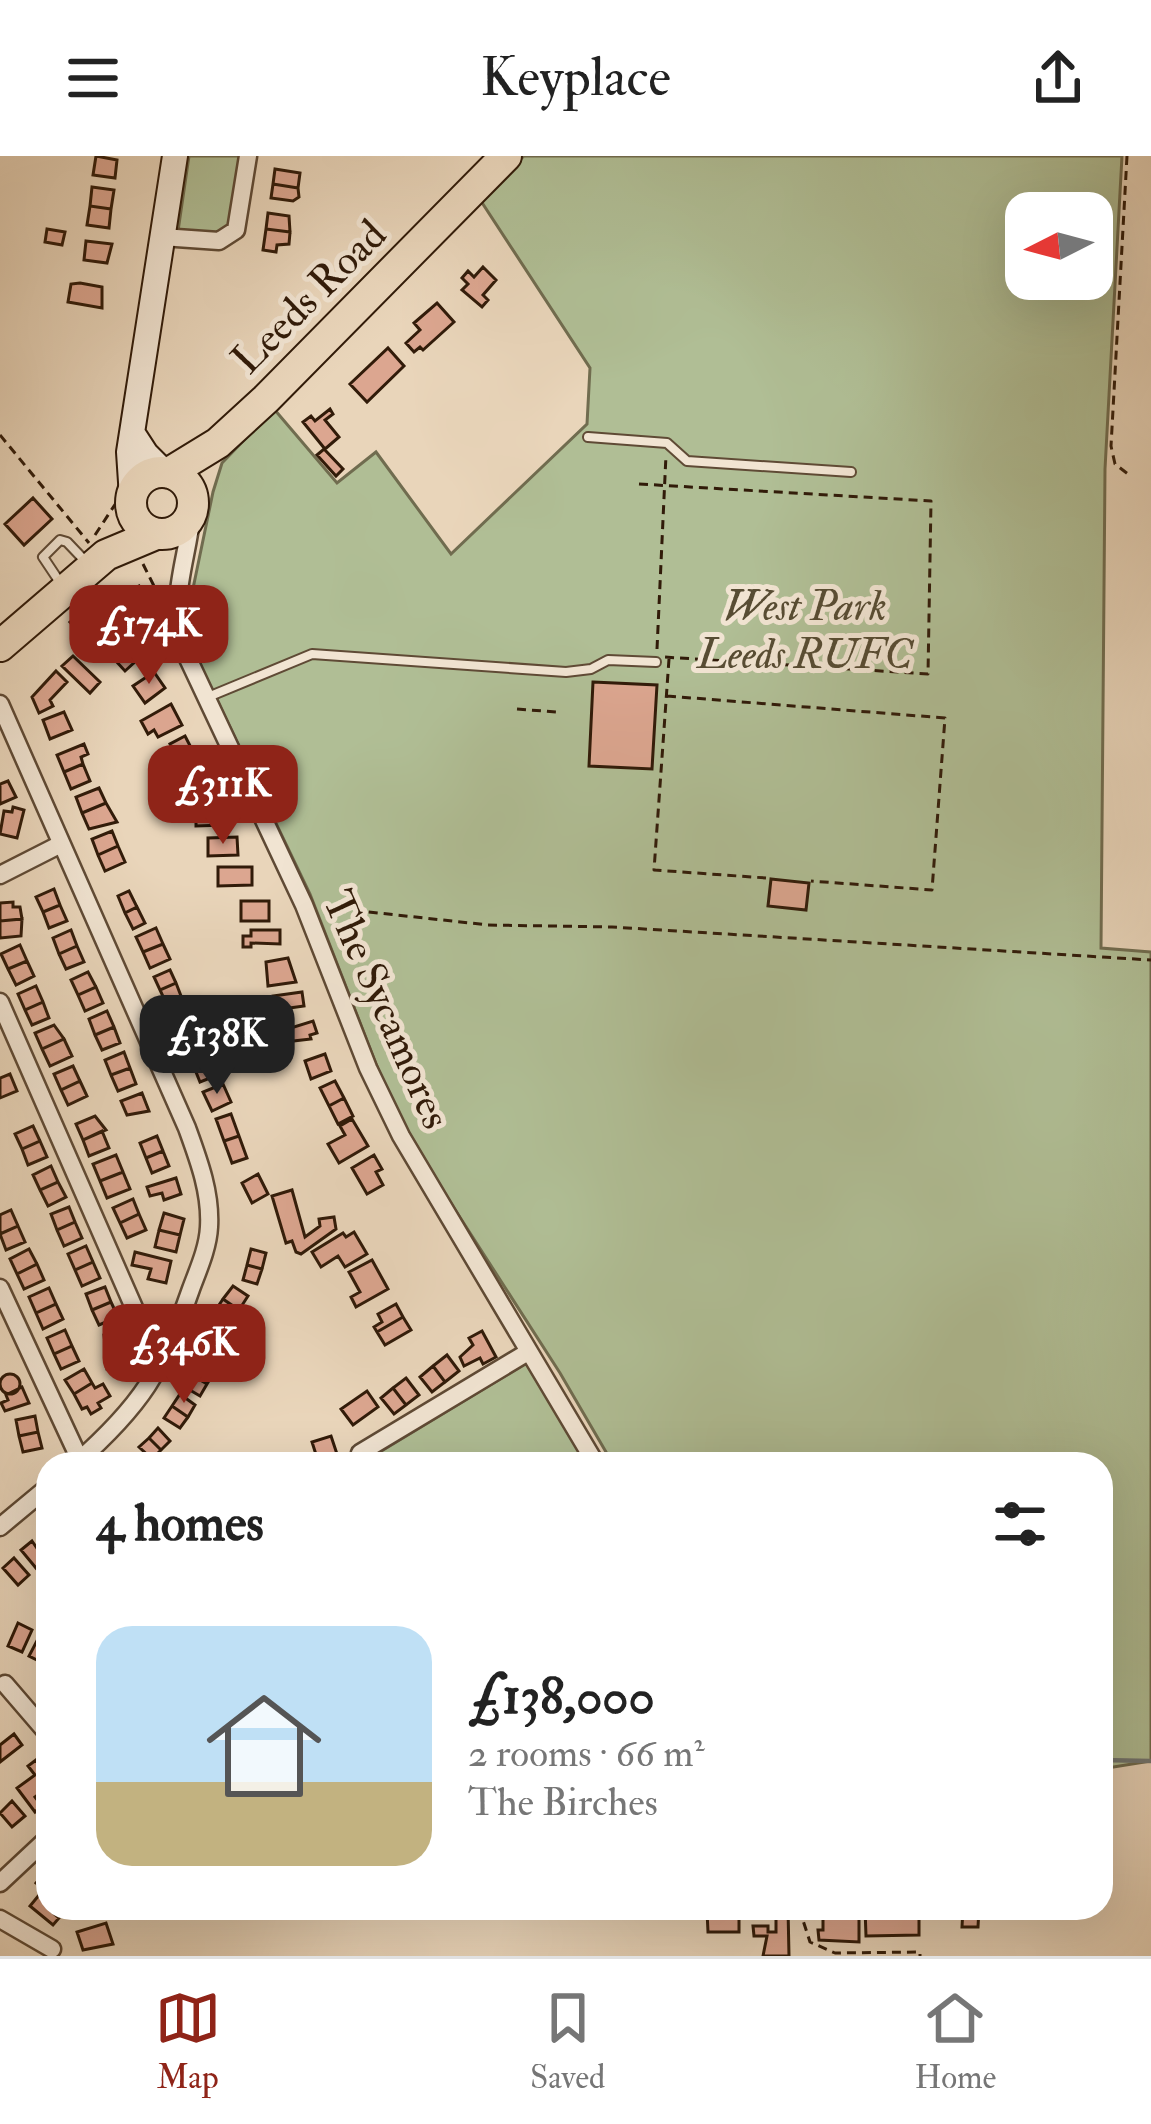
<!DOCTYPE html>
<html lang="en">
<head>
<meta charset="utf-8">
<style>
	:root { --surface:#fff; --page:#f6f6f6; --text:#222; --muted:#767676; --line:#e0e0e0; --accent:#8f2418 }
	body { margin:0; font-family:"IM FELL Double Pica",serif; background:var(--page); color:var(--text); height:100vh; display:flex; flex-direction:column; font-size:45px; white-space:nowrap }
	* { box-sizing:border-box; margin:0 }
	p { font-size:39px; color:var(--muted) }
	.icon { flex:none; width:66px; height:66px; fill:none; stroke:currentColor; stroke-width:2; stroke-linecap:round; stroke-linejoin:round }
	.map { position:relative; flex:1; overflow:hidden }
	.drawer { position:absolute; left:36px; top:1296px; width:1077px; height:468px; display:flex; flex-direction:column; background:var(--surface); border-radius:36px; box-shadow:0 12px 48px #0002 }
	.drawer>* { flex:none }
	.needle { width:78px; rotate:264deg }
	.controls { position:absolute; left:1005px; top:36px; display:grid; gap:24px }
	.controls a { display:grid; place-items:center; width:108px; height:108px; border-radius:24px; background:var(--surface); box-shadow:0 12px 48px #0002; font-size:60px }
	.price { position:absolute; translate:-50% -102px; padding:0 27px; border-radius:24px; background:var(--accent); color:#fff; font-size:39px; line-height:78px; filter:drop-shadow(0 3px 6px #0008) }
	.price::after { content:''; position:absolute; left:50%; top:72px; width:36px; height:27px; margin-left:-18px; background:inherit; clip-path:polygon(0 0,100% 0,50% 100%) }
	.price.selected { background:#222; color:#fff }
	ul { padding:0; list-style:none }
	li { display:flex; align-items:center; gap:36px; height:300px; padding:0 60px }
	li+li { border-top:3px solid var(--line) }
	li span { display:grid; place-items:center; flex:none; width:336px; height:240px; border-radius:36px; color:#555 }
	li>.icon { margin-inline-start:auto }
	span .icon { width:144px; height:144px; fill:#fffc; stroke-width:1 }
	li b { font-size:51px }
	h2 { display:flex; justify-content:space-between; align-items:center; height:144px; padding:0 60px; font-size:51px }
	header { display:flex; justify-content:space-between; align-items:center; height:156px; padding:0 60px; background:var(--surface); font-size:54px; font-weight:600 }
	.menu { display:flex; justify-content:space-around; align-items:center; height:168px; border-top:3px solid var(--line); background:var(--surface); font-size:33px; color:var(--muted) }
	.menu a { display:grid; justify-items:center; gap:6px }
	.menu .selected { color:var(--accent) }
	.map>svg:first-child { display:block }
	.green { fill:#b0be95; stroke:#706c4f; stroke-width:3; fill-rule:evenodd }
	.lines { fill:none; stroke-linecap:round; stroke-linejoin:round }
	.stream { stroke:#717874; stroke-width:4.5 }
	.building { fill:#dca690; stroke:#311b09; stroke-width:3 }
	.lane-casing { stroke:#5f4a35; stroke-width:12 }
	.street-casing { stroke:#5f4a35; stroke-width:21 }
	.secondary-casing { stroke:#311b09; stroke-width:28 }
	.highway-casing { stroke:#311b09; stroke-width:34 }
	.path { stroke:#311b09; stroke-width:3; stroke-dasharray:9 6; stroke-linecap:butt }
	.lane { stroke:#f1e4d2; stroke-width:8 }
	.street { stroke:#f1e4d2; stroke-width:16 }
	.secondary { stroke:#f1e4d2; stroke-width:24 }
	.highway { stroke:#e9d5ba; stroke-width:30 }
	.labels { text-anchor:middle; stroke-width:10; stroke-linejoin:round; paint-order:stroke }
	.street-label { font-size:42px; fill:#311b09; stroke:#f1e4d2 }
	.park-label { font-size:42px; font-style:italic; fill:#574c33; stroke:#f1e4d2 }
</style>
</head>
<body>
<header><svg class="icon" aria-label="menu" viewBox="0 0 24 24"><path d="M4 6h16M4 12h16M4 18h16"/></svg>Keyplace<svg class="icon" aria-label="share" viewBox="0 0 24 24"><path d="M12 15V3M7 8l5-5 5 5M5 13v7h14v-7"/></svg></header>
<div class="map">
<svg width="1151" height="1800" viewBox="0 0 1151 1800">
	<rect width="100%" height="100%" fill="#e9d5ba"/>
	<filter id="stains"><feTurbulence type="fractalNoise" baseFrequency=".00167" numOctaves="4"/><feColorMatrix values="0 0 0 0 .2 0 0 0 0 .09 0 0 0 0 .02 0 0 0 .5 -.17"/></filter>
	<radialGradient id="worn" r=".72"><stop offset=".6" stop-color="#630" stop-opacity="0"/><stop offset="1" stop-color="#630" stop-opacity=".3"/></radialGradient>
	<!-- green -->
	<path class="green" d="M189,0H241L231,69L213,78L178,75Z
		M524,0H1122L1105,313L1101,792L1151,796V1605L1101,1613V1308H613L560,1217L416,993L385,931L310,738L201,511L190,447L213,336L222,307L274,253L337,327L376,296L451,398L587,268L590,212L479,42ZM1026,57H1092V123H1026Z
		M528,1206L587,1308H360Z"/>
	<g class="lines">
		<!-- stream -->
		<path class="stream" d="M1101,1604L1151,1605"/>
	</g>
	<!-- building -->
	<path class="building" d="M96,0L117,4L115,22L93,19Z
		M275,13L300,17L298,32L273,28Z
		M273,28L298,32L299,41L293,45L271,42Z
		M92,31L114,34L111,53L90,50Z
		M90,50L111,53L109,72L87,69Z
		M268,57L289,60L290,76L266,73Z
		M47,73L65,76L62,89L45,86Z
		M266,73L290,76L289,88L277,89L276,96L263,94Z
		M86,85L112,88L107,107L84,104Z
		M483,111L496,124L483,139L488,144L482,151L462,134L468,128L462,122L468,115L474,121Z
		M80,127L102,131V152L68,146L71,128Z
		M437,147L454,166L423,194L420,191L414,196L406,187L420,174L414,167Z
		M388,192L404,210L367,246L350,228Z
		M330,253L333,258L325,264L339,281L325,293L303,266L311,260L315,265Z
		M324,293L343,313L336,320L317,299Z
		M33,342L52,363L24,389L5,368Z
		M139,430L159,472L139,482L118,440Z
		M101,438L118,457L87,485L70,466Z
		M116,483L136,505L125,515L105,493Z
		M73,500L100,526L90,537L62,510Z
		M56,515L67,526L50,544L53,550L39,557L32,541Z
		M154,516L165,532L145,547L133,530Z
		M593,526L657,529L652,613L589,610Z
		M171,548L182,569L158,581L154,574L148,578L141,565Z
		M64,556L72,574L50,583L43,564Z
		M185,580L199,607L184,615L170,588Z
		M84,588L88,598L81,601L83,608L64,616L57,599Z
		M83,608L90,625L71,633L64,616Z
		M204,614L211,636L193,642L188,627L181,629L179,623Z
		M8,625L16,641L0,648V628Z
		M99,632L106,647L82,657L76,641Z
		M106,647L117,666L89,673L82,657Z
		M13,651L24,654L17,682L0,678L4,655L12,656Z
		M223,651L224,669L196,670V662H203L202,652Z
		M112,675L118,690L98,699L92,683Z
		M237,681L238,699L208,700V682Z
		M118,690L125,706L105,715L98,699Z
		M218,711H252V729L218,730Z
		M771,723L809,727L806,754L768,750Z
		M54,733L60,749L43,756L36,741Z
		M129,735L137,751L125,757L118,740Z
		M241,745H269V765H241Z
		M13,746V751H20L22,763L0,765V747Z
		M60,749L67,765L49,772L43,756Z
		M137,751L145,767L133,773L125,757Z
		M22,763L21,780L0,782V765Z
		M156,772L163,788L143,796L136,781Z
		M71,774L77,790L59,798L53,782Z
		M251,774H280V788L251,787V791H243V780H251Z
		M163,788L170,803L150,812L143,796Z
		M20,789L27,805L8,813L1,798Z
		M77,790L84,806L66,813L59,798Z
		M288,802L296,826L268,830L266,806Z
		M27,805L34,820L16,829L8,813Z
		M170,814L176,827L160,834L154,821Z
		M88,816L96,831L78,839L71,824Z
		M176,827L181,840L166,847L160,834Z
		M36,830L43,846L25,854L18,838Z
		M96,831L103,847L85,855L78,839Z
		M302,836L304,850L275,854L273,840Z
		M43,846L49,862L32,869L25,854Z
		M188,848L195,863L176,871L170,856Z
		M107,855L114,871L95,879L89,863Z
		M195,863L202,878L183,886L176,871Z
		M313,865L317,877L310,879L311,883L284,886L281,875Z
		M54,869L64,883L42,893L35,877Z
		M114,871L120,887L102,894L95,879Z
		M64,883L72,900L50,910L42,893Z
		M205,888L212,903L194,911L187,896Z
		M124,896L130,912L111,919L105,904Z
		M325,898L331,915L311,923L305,905Z
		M212,903L218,919L200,926L194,911Z
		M73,910L80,925L61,934L54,918Z
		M130,912L136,928L118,935L111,919Z
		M10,918L17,935L0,942V922Z
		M80,925L87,940L68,949L61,934Z
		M335,925L344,942L329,950L320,932Z
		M223,928L231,946L212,955L203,936Z
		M142,937L149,955L127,959L121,945Z
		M344,942L353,960L338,968L329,950Z
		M231,958L239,980L224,985L216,963Z
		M95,960L106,974L83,984L76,968Z
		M352,963L368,990L339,1007L328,988L345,979L340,970Z
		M33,970L40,985L22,993L15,978Z
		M102,975L109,992L89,1000L83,984Z
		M157,980L163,995L146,1002L140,987Z
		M239,980L247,1002L232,1007L224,985Z
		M40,985L47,1001L28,1009L22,993Z
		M163,995L169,1010L152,1017L146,1002Z
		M116,999L123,1016L100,1025L93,1008Z
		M374,999L382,1013L376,1016L383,1029L367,1038L352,1012Z
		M51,1010L58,1026L40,1034L33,1019Z
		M123,1016L130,1033L107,1042L100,1025Z
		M258,1018L268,1038L252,1047L242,1027Z
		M176,1022L181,1038L164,1044L162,1037L150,1040L147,1031Z
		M58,1026L66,1041L48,1050L40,1034Z
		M292,1034L305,1081L320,1070L319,1063L334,1061L336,1073L301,1098L296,1096L292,1085L286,1087L272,1040Z
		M133,1043L139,1058L120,1067L113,1052Z
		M69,1051L75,1066L57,1074L51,1058Z
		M11,1054L18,1070L0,1078V1059Z
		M164,1057L184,1063L180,1079L159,1074Z
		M139,1058L146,1074L127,1082L120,1067Z
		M75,1066L82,1082L64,1090L57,1074Z
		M18,1070L25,1086L6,1094L0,1078Z
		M159,1074L180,1079L176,1096L155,1091Z
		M354,1076L367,1098L345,1111L338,1100L321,1111L312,1096L343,1077L346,1081Z
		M86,1090L93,1106L75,1114L68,1098Z
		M29,1093L37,1108L17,1118L10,1103Z
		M251,1093L266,1097L262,1113L247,1109Z
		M135,1096L171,1105L166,1127L148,1123L151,1113L132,1109Z
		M372,1104L388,1133L356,1151L351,1141L360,1136L349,1116Z
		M93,1106L100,1122L82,1130L75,1114Z
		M37,1108L44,1124L24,1133L17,1118Z
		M247,1109L262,1113L257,1128L243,1124Z
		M233,1130L248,1140L239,1154L223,1143Z
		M105,1131L111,1146L92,1154L86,1138Z
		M49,1132L56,1148L36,1157L29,1141Z
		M223,1143L244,1158L235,1170L215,1155Z
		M111,1146L118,1161L99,1169L92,1154Z
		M56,1148L63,1163L43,1173L36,1157Z
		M396,1148L403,1161L377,1176L374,1171L382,1166L378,1158Z
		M403,1161L411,1174L385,1189L377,1176Z
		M214,1169L230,1178L222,1190L206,1180Z
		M65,1174L72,1190L54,1198L47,1182Z
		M482,1175L496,1201L483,1208L480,1202L464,1210L460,1201L473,1189L469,1182Z
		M124,1177L125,1194L106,1196L104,1179Z
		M206,1180L222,1190L215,1202L199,1192Z
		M72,1190L79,1205L61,1213L54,1198Z
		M125,1194L127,1212L107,1213L106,1196Z
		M447,1199L459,1215L445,1226L433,1210Z
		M198,1205L215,1215L207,1228L190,1218Z
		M433,1210L445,1226L432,1236L420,1221Z
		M84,1213L92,1227L74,1238L65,1224Z
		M0 1228a10 10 0 1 1 20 0a10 10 0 1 1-20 0Z
		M190,1218L207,1228L200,1240L183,1230Z
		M406,1222L419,1239L406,1249L393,1232Z
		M92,1227L95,1232L103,1228L110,1240L98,1247L101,1252L91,1258L87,1251L82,1253L74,1238Z
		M22,1231L29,1247L5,1255L1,1247L8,1244L6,1239Z
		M393,1232L406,1249L394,1258L381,1242Z
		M367,1235L378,1251L353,1269L341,1253Z
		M180,1238L195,1249L188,1261L172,1250Z
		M172,1250L188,1261L180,1272L164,1262Z
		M35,1260L38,1276L19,1280L16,1264Z
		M158,1272L170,1285L161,1294L149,1282Z
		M38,1276L42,1292L23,1296L19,1280Z
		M331,1280L340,1307L319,1308L312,1286Z
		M149,1282L161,1294L152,1303L139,1291Z
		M32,1385L45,1404L36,1412L21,1394Z
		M14,1402L29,1419L18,1429L3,1412Z
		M18,1467L32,1474L22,1496L8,1490Z
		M40,1479L48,1483L43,1507L29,1500Z
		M14,1578L22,1589L0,1606V1589Z
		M36,1604L48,1621V1631L35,1641L42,1650L35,1656L17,1632L35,1619L28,1610Z
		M12,1645L25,1660L12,1671L0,1657Z
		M42,1720L48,1725V1752H53L51,1755L59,1762L53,1769L30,1750L44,1733L36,1727Z
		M776,1752H788L789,1800H763L767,1780H754L753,1770H768V1776H776Z
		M823,1752H859V1786L819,1784L818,1774H823Z
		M865,1752H919V1779L866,1780Z
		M963,1752H979L978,1771H962Z
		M739,1754V1776H708L707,1755Z
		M106,1767L113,1788L83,1794L77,1776Z"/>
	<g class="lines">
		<!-- lane casing -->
		<g class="lane-casing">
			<path id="lane" d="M588,281L667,287L687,305L851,316
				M61,428L43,401L60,384L67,386L87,407
				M118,475L135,494L143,498L177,475
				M208,541L312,498L566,516L591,513L608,504L656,506"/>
		</g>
		<!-- street casing -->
		<g class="street-casing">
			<path id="street" d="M162,81L219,85L236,74L248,0
				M192,357C187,406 168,445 184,494L304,749L368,912L401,980L596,1308
				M0,548L187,972C199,1005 211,1037 209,1071C208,1092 198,1114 191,1133C162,1216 142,1249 75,1308
				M0,719L61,688
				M0,846L146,1179L154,1194L165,1204
				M0,1132L80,1304
				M360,1297L528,1196
				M0,1371L48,1331
				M5,1528L48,1578
				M0,1727L48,1682
				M0,1763L52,1793"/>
		</g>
		<!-- secondary casing -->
		<g class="secondary-casing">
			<path id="secondary" d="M133,278L146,298L164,316
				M132,341L129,296L175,0"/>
		</g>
		<!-- highway casing -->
		<g class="highway-casing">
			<path id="highway" d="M131 347a31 31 0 1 1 62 0a31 31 0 1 1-62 0Z
				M169,317L218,287L266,243L506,0
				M0,490L106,399L156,378"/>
		</g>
		<!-- path -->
		<path class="path" d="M1127,0L1111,290L1115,308L1128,318
			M0,279L89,387
			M639,328L931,345L928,518L664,501
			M95,379L116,347
			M143,408L163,448
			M657,493L666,299
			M669,503L654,714L766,722
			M667,540L945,562L932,734L811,725
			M517,553L556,556
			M324,751L488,769L612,771L1151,804
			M799,1752L810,1786L835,1797L920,1796V1800"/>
		<!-- lane -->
		<use href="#lane" class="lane"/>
		<!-- street -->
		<use href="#street" class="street"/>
		<!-- secondary -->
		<use href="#secondary" class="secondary"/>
		<!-- highway -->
		<use href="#highway" class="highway"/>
	</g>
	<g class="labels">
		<!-- street labels -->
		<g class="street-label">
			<text transform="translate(308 140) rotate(-45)" y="15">Leeds Road</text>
			<text transform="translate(388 853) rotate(66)" y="15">The Sycamores</text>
		</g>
		<!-- park labels -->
		<g class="park-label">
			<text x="805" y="464">West Park<tspan x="805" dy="48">Leeds RUFC</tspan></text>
		</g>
	</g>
	<rect width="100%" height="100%" filter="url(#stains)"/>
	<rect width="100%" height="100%" fill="url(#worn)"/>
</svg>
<div class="controls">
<a><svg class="needle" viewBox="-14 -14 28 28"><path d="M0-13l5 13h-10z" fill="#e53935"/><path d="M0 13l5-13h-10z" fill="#767676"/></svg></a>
</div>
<b class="price" style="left:149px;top:531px">£174K</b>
<b class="price" style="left:223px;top:691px">£311K</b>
<b class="price selected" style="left:217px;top:941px">£138K</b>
<b class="price" style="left:184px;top:1250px">£346K</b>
<section class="drawer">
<h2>4 homes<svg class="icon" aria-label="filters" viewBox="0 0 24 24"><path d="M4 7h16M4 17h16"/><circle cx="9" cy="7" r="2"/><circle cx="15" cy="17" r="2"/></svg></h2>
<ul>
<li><span style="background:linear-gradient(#bfe0f5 65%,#c2b280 0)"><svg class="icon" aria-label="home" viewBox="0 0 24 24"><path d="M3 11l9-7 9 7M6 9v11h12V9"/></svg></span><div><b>£138,000</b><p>2 rooms · 66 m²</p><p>The Birches</p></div></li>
</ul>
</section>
</div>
<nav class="menu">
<a class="selected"><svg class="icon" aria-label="map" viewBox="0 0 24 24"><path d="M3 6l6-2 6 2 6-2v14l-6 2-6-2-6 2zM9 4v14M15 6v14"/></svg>Map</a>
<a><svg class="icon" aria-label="saved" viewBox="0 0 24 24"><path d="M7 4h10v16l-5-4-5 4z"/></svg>Saved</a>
<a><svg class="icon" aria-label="home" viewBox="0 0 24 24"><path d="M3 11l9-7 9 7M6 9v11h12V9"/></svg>Home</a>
</nav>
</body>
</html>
